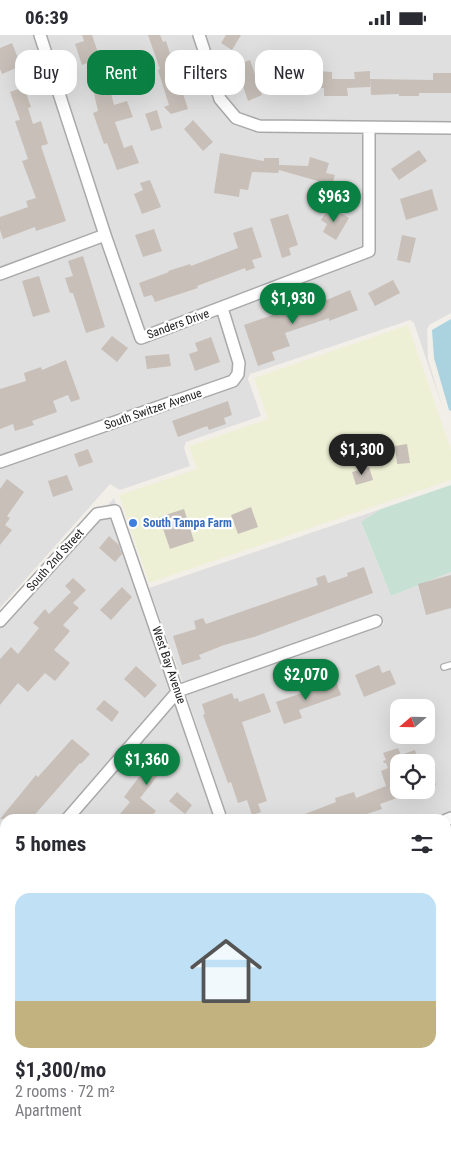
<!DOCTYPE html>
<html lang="en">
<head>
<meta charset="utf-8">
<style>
	:root { --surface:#fff; --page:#f7f7f7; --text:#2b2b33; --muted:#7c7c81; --line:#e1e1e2; --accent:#0b8043 }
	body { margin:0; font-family:"Roboto Condensed",sans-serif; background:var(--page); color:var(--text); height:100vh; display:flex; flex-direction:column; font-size:19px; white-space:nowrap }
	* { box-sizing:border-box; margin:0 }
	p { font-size:16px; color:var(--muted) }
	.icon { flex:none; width:28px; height:28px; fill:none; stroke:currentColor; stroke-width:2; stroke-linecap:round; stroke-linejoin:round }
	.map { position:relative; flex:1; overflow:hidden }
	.side { position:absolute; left:0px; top:779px; width:451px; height:336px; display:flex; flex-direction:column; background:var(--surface); border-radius:15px 15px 0 0; box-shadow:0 5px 20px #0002 }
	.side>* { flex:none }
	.banner { position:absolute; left:15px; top:15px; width:421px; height:45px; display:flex; gap:10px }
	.needle { width:32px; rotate:250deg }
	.fabs { position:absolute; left:390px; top:664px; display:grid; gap:10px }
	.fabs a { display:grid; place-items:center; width:45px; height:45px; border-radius:10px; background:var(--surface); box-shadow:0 5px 20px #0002; font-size:25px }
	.price { position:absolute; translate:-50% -42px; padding:0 11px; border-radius:18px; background:var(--accent); color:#fff; font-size:16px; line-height:32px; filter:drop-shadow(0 1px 2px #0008) }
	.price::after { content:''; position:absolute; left:50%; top:30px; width:15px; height:11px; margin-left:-8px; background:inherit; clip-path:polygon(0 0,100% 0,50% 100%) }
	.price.current { background:#222; color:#fff }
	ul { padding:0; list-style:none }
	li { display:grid; align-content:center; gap:10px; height:265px; padding:0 15px }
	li+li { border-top:1px solid var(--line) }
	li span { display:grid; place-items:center; height:155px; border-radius:15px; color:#555 }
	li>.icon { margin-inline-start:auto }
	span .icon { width:90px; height:90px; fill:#fffc; stroke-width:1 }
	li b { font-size:21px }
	h2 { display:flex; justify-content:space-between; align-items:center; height:60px; padding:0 15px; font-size:21px }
	.chip { padding:0 18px; border-radius:15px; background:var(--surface); box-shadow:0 5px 20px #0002; font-size:18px; line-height:45px }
	.chip.current { background:var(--accent); color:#fff }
	.status { display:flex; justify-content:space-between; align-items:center; height:35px; padding:0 25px; background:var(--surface); direction:ltr }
	.status svg { height:14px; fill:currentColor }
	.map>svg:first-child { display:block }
	.residential { fill:#e0dfdf; fill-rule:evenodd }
	.commercial { fill:#f2dad9 }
	.farmland { fill:#eef0d5 }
	.wetland { fill:#c6e0d4 }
	.water { fill:#aad3df }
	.building { fill:#c7bfb8 }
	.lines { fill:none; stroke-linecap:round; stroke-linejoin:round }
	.service-casing { stroke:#a9a9a9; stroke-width:8 }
	.minor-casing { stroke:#a9a9a9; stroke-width:14 }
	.tertiary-casing { stroke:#a9a9a9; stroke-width:16 }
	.service { stroke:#fff; stroke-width:5.5 }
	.minor { stroke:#fff; stroke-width:11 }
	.tertiary { stroke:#fff; stroke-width:14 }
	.shop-dot { fill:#3f7fe0; stroke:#fff; stroke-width:2 }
	.labels { text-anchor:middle; stroke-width:4.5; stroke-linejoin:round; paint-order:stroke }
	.street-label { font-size:12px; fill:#222; stroke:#fff }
	.shop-label { font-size:12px; font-weight:bold; fill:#366cbe; stroke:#fff; text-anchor:start }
</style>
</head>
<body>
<div class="status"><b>06:39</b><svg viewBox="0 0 49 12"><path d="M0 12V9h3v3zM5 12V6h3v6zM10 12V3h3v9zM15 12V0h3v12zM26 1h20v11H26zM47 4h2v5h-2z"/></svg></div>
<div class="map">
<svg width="451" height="1114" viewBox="0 0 451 1114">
	<rect width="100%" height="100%" fill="#f2efe9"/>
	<!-- residential -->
	<path class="residential" d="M0,0H33L97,197L0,232Z
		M47,0H192L215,68L233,89L256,96L363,99V213L145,295L111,198Z
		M206,0H451V87L261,85L240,78L226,61Z
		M375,99H451V278L429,290L427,295L428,324L443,374L414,288L410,285L250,339L248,344L261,381L186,407L184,413L190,431L120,455L110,449L0,573V433L238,350L245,339L246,327L230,276L372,222L376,216Z
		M101,208L135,305L143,308L218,280L233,329L232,337L229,342L0,421V245Z
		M114,463L134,519L124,523L171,655L59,784H5V846L0,852V591Z
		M381,474L361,488L391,561L451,537V777L433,784H228L186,659L384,589L380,579L183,648L149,553ZM399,672H426V700H399ZM399,728H426V755H399Z
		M176,668L214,784H75Z
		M451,789V935L446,920V791Z
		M5,865V978L0,974V870Z
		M0,991L5,996V1110H21L24,1114H0Z
		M451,997V1114H361L359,1110H446V999Z"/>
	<!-- commercial -->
	<path class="commercial" d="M21,1110H92L80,1114H24Z
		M154,1110H298L300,1114H159Z"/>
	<!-- farmland -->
	<path class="farmland" d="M408,290L451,415V445L149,548L119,460L197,434L189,411L268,384L254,343Z"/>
	<!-- wetland -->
	<path class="wetland" d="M451,450V537L391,561L361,487L381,474Z"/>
	<!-- water -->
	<path class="water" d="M451,284V376L449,375L434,323L432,295Z"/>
	<!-- building -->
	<path class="building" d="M82,0H92L104,35H105L114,70L127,66L133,82L115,87L124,113L132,110L139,128L117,135L107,108L104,109L93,78L98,76L87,28L82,30L75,9L84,6Z
		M148,0H160L163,7L166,6L188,74L171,79L164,72L169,70L158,35L160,34Z
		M226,0H241L232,15L221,8Z
		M12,8L21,31L2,39L0,34V13Z
		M250,25L262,60L248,66L236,30Z
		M303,35L332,37V44H355L354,37L370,36V52L347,53L348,61H324V53H316V49L291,50L292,57L276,58L275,43H283V36Z
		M433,38H451V58H419V61H399V59L371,60L370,44L433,45Z
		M24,52L31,72L28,73L33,89L41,86L48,109L41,111L66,186L36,196L35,192L3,204L0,195V182L28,172L26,166L36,163L22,126L28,124L15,86L20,85L10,57Z
		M157,75L162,93L151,96L145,79Z
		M193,85L213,107L203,116L184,94Z
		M419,115L427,126L399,145L391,134Z
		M220,118L264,126V123H279V130L308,131L310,122L329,128L326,138L335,140L332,150L279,135L278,138L252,137L248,155L240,154L239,162L214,158Z
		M150,145L161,172L142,179L134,159L143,155L140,148Z
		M432,154L438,175L406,185L400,164Z
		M330,171L349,183L336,205L323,197L327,189L321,185Z
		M288,179L298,210L289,213L291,220L282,223L270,184Z
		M252,192L262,222L252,225L255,233L246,236L245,233L197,251L198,253L155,267L152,260L144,262L139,248L169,237L168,236L190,229L191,231L238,213L233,198Z
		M154,194L162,216L143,222L135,200Z
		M402,200L416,203L410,228L397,225Z
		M83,221L105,292L86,298L73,258H70L65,243L73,241L68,226Z
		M39,241L50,277L33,282L22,246Z
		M393,245L400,258L375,271L368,258Z
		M350,255L358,275L329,286V283L285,298L290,311L272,317L275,325L258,331L244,290L278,278L279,281L322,267Z
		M112,301L128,313L117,327L101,314Z
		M211,302L220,327L195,336L189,319L198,316L195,308Z
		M169,319L171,331L147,334L145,321Z
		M66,325L80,364L71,367L68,360L53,366L57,377L32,386L34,390L15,396L13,389L0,394V354L26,346L24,338L41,332L42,335Z
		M228,366L232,380L224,383L226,389L209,395L207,391L178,402L172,386Z
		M407,409L410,428L397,429L395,411Z
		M88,414L93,427L79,432L74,419Z
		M369,432L373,445L356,450L352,437Z
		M67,440L73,455L53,462L48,446Z
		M7,444L24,457L7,481L10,483L5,490L12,495L0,510V454Z
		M251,472L258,492L238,499L231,480Z
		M184,474L194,506L170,514L159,482Z
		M109,501L119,510L122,519L115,527L99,513Z
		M364,532L373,558L254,602L224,610L199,620L201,624L182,630L173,601L196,594L194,586L203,583L206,589L318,550L316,543L325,540L328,548L348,541L347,538Z
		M451,540V573L426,580L418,549Z
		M73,543L86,555L73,568L79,573L63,590L70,596L54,615L70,628L55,646L45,638L28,657L18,648L0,670V624L11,612L18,619L39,593L33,588L45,574L49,579L71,557L65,551Z
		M122,552L132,562L111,585L100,575Z
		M379,630L382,638L390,635L396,649L364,662L355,640Z
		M136,631L157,650L145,663L124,644Z
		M336,646L341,660L299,675L302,683L284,689L276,667Z
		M232,658L234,664L238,663L239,667L264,658L271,677L242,687L267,766L258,769L261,777L252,780L247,765L238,768L231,747L228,748L203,680L205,679L202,669Z
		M104,665L119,677L112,687L96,674Z
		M72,704L90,719L81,729L80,728L31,784H0L36,740L38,742Z
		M167,710L180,721L167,737L163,734L140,763L156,776L149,784H116L130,767L124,762L148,730L150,731Z
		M398,713L401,720L415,715L419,728H399V755H417V756L380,769L382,774L352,784H292L336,767L335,763L354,757L356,763L386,751L381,736L388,733L386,728H384L383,726L386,725L383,718Z
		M426,725H428L436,750L426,753Z
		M177,757L192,770L185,779L169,766Z"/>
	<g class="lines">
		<!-- service casing -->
		<g class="service-casing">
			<path id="service" d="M444,632L451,630
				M446,1019L451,1017
				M217,1110L218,1114
				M194,1113L201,1110"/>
		</g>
		<!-- minor casing -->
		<g class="minor-casing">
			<path id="minor" d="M40,0L105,200L141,303L369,216V93
				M199,0L220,64L236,83L259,91L451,93
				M0,239L105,200
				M0,427L233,346L238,339L239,328L222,273
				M0,586L97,479L115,476L221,784
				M67,784L178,656L376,586
				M446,785L451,783
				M0,861L5,855"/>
		</g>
		<!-- tertiary casing -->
		<g class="tertiary-casing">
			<path id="tertiary" d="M0,982L5,987
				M446,993L451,991
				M144,1110L149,1114
				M98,1114L109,1110"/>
		</g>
		<!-- service -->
		<use href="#service" class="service"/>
		<!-- minor -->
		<use href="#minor" class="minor"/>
		<!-- tertiary -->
		<use href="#tertiary" class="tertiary"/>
	</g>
	<!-- markers -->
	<circle class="shop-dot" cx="133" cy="488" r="5"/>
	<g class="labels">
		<!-- street labels -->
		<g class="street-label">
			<text transform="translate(178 289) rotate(-20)" y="4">Sanders Drive</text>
			<text transform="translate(153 374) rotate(-19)" y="4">South Switzer Avenue</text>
			<text transform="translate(55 525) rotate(-48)" y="4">South 2nd Street</text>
			<text transform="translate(169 630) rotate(71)" y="4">West Bay Avenue</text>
		</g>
		<!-- shop labels -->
		<g class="shop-label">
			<text x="143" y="492">South Tampa Farm</text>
		</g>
	</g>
</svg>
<div class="fabs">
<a><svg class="needle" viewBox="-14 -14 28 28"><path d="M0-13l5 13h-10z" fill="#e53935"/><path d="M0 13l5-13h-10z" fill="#7c7c81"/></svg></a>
<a><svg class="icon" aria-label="locate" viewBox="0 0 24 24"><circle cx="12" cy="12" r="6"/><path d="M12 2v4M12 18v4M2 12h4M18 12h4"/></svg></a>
</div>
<b class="price" style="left:334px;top:188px">$963</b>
<b class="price" style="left:293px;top:290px">$1,930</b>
<b class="price current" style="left:362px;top:441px">$1,300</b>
<b class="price" style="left:306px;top:666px">$2,070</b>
<b class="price" style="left:147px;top:751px">$1,360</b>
<div class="banner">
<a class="chip">Buy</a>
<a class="chip current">Rent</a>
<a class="chip">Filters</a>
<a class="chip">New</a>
</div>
<section class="side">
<h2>5 homes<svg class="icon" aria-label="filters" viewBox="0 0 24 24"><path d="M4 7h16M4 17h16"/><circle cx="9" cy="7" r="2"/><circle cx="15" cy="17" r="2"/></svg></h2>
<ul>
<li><span style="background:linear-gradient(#bfe0f5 70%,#c2b280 0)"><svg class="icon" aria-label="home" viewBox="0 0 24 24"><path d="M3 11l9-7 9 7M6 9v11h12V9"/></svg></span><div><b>$1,300/mo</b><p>2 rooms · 72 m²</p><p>Apartment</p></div></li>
</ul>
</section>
</div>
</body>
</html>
